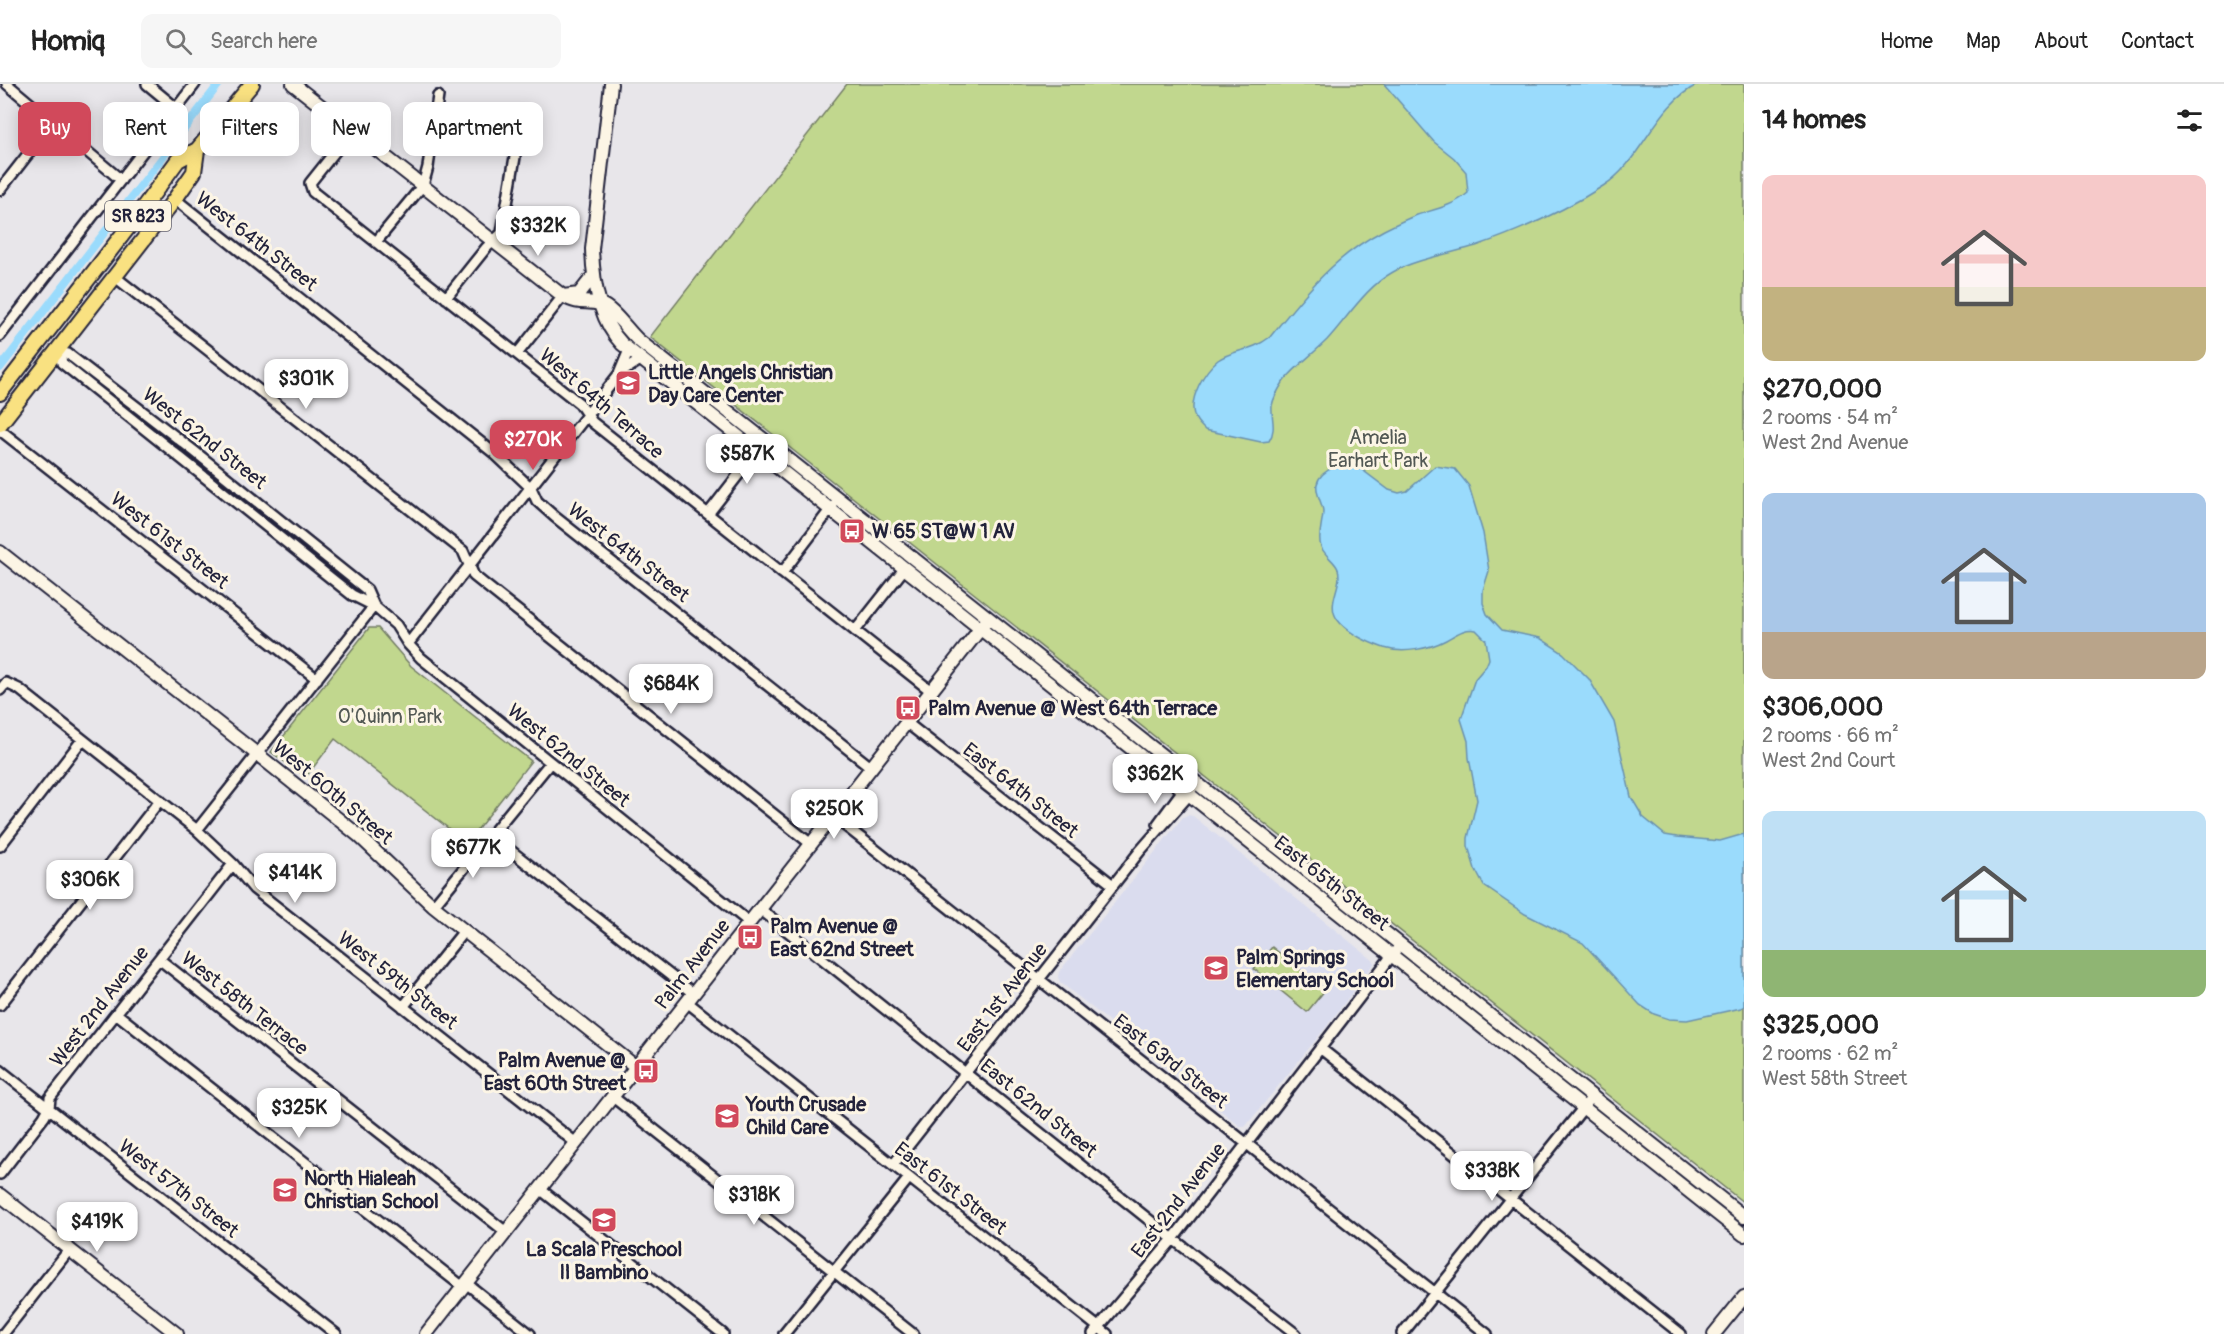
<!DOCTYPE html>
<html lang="en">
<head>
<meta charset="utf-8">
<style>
	:root { --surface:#fff; --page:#f6f6f6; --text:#222; --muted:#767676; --line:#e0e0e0; --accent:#d1495b }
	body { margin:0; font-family:Pangolin,sans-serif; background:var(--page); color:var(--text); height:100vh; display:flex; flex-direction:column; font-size:22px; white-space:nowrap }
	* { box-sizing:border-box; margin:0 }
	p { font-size:20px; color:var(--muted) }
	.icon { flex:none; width:33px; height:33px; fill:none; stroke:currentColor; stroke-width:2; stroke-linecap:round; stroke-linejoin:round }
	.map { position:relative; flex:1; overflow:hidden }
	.sheet { display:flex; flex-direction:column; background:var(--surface); width:480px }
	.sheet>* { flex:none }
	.hud { position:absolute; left:18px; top:18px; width:570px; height:54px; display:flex; gap:12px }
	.price { position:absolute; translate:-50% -51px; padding:0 14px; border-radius:12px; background:#fff; color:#222; font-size:20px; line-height:39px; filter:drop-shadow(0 2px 3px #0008) }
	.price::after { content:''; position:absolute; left:50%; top:36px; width:18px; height:14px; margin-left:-9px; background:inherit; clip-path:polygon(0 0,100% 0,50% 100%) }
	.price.on { background:var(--accent); color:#fff }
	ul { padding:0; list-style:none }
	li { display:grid; align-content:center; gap:12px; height:318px; padding:0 18px }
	li span { display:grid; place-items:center; height:186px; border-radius:12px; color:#555 }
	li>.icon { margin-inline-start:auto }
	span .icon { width:108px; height:108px; fill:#fffc; stroke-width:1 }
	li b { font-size:26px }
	h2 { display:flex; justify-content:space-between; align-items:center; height:72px; padding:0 18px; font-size:26px }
	.tag { padding:0 21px; border-radius:12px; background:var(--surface); box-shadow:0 3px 15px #0003; font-size:21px; line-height:54px }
	.tag.on { background:var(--accent); color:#fff }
	header { display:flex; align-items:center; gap:36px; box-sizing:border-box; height:84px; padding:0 30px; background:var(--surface); border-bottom:2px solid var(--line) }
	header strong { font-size:28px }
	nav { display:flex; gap:33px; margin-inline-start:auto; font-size:21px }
	.search { width:420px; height:54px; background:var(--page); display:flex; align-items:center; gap:15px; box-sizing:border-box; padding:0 21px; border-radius:12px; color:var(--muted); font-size:22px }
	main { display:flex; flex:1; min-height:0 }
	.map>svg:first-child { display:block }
	.built { fill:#dadcee }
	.green { fill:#c1d78e; stroke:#727c64; stroke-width:1.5 }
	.water { fill:#9adbfc; stroke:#6a91af; stroke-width:1.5 }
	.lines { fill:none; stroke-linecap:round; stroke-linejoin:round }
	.canal { stroke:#9adbfc; stroke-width:8 }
	.street-casing { stroke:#22223b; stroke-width:14 }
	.secondary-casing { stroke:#22223b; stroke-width:16 }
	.primary-casing { stroke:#22223b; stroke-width:18 }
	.street { stroke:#fcf5e5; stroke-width:9 }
	.secondary { stroke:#fcf5e5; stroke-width:12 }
	.primary { stroke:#f9e181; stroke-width:14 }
	.labels { text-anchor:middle; stroke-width:6; stroke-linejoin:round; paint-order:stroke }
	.shield { fill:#fcf5e5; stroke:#63616e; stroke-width:1.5 }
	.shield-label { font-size:18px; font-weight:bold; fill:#22223b }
	.street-label { font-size:20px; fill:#22223b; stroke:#fcf5e5 }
	.poi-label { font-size:20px; font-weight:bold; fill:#22223b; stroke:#fcf5e5; text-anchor:start }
	.park-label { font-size:20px; fill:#525854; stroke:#fcf5e5 }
</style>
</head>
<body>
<header>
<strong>Homiq</strong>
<div class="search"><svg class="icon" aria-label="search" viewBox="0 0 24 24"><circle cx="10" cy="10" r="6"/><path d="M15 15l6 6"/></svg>Search here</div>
<nav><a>Home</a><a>Map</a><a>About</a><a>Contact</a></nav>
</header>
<main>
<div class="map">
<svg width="1744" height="1250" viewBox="0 0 1744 1250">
	<rect width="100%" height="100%" fill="#e8e6ea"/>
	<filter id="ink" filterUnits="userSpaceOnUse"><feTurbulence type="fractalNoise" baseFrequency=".0167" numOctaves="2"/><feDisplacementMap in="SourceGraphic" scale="12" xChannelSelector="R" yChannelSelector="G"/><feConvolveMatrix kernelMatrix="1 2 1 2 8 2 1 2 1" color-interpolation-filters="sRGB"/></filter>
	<g filter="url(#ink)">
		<!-- built -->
		<path class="built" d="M1188,731L1193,732L1374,877V880L1327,942L1245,1043L1240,1042L1060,898L1058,893L1059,888L1183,733Z"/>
		<!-- green -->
		<path class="green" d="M847,0H1744V1119L650,253Z
			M369,544H378L411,582L531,677L467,759L335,655L306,693L271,668Z
			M1272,863L1325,906L1307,928L1254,885Z"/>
		<!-- water -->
		<path class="water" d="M1384,0H1699C1654,21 1643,77 1603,102C1564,127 1519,147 1476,162C1452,169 1413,176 1393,188C1366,203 1348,233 1327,256C1313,270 1296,282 1284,297C1280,303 1273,315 1272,322C1271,334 1277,345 1269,357L1261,358L1205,346C1201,342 1196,338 1194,331C1189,314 1204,287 1218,276C1234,265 1251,268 1270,253C1304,211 1334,172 1384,146C1394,141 1406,135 1417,131C1436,125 1453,122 1468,109L1466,88L1454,74L1434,58Z
			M1336,381L1361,385L1389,406L1399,409L1407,407L1435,382L1455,385L1469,402L1483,449L1489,487L1483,506V519L1487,530L1502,546L1540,554L1563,569L1589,595L1614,638L1631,713L1643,733L1665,751L1677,753L1720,757L1744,750V922L1741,924L1687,936L1669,935L1654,930L1640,921L1583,859L1525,830L1484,802L1475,785L1468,762V754L1477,716L1469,674L1468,657L1461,635L1475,595L1486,582L1489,575L1486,556L1476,546C1464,544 1457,550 1446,556C1429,565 1403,570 1384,564C1367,558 1347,549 1337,535C1326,518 1343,502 1338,485C1335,477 1325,472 1321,463C1317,452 1323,438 1323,427C1322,418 1315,409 1317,400C1319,390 1329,386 1336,381Z"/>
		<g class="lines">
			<!-- canal -->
			<path class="canal" d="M0,284L219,0"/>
			<!-- street casing -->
			<g class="street-casing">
				<path id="street" d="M7,0L121,96
					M147,0L176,24
					M353,45L310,99L313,108L580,320L592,338L931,607
					M0,106L53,38
					M175,115L494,369L531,404L537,417L555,433L872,684
					M376,158L423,101L428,83L438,12
					M114,192L463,467L474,492L811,760
					M446,214L486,164L502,149L515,73
					M0,252L195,0
					M57,268L68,270L194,367L367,506L374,522
					M60,270L62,279L352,511L374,522L396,541L408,560L421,574L750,839
					M517,270L563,212
					M619,290L640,276
					M0,346L317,595
					M708,430L760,363
					M782,489L833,422
					M855,547L904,485
					M408,560L619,290L629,266
					M0,606L6,599L19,605L197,746L233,780L254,805L576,1059
					M907,639L1113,801
					M833,732L1487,1250
					M1158,740L1183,706L1188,702
					M197,746L374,522
					M492,752L694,910
					M0,762L82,656
					M433,822L550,679
					M760,825L1173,1155L1296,1250
					M159,875L506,1148
					M687,918L1107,1250
					M0,921L160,716
					M403,923L464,847
					M117,930L463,1203
					M1320,964L1681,1250
					M0,986L336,1250
					M613,1013L913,1250
					M893,1081L1140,767L1189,711L1192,705
					M0,1090L44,1033L49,1024L50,1014L233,780
					M540,1105L723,1250
					M466,1199L530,1250
					M3,1250L69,1166
					M784,1250L909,1094
					M1093,1250L1173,1155L1400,861
					M1402,1250L1592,1013"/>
			</g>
			<!-- secondary casing -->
			<g class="secondary-casing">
				<path id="secondary" d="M293,0L563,212C581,222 584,216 600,220C612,223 628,247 638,256L1744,1133
					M611,0L592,165C593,197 599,236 622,260L1744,1151
					M563,212L579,210L594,191
					M0,468L257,670L358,751L433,822L636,983
					M0,1111L177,1250
					M426,1250L984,540
					M1714,1250L1744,1213"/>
			</g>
			<!-- primary casing -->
			<g class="primary-casing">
				<path id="primary" d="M0,309L137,132L178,76L197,66L252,0
					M0,340L175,115L194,88L197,66"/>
			</g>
			<!-- street -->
			<use href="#street" class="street"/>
			<!-- secondary -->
			<use href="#secondary" class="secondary"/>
			<!-- primary -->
			<use href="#primary" class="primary"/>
		</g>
	</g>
	<!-- icons -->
	<defs>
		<g id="school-square" transform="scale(1.35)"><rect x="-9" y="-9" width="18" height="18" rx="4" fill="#d1495b" stroke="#fcf5e5"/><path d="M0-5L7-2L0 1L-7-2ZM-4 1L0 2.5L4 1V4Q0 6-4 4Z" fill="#fff"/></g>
		<g id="bus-square" transform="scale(1.35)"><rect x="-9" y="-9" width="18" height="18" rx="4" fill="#d1495b" stroke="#fcf5e5"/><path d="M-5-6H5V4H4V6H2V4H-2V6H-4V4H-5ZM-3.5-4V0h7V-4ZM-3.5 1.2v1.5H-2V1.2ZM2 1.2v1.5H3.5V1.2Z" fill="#fff"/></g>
	</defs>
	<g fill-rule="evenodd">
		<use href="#school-square" x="628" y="299"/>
		<use href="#bus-square" x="852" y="447"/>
		<use href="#bus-square" x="908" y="624"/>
		<use href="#bus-square" x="750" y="853"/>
		<use href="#school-square" x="1216" y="884"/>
		<use href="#bus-square" x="646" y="987"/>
		<use href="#school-square" x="727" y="1032"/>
		<use href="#school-square" x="285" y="1106"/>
		<use href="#school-square" x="604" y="1136"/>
	</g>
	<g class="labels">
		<!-- shield labels -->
		<rect class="shield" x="105" y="117" width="66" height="30" rx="4.5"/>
		<g class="shield-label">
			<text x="138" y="138">SR 823</text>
		</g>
		<!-- street labels -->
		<g class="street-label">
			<text transform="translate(257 157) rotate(38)" y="7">West 64th Street</text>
			<text transform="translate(602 319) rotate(41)" y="7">West 64th Terrace</text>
			<text transform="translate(205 354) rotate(38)" y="7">West 62nd Street</text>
			<text transform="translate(170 456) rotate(38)" y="7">West 61st Street</text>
			<text transform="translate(629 468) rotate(38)" y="7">West 64th Street</text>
			<text transform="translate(569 671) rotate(39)" y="7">West 62nd Street</text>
			<text transform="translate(1021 706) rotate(38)" y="7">East 64th Street</text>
			<text transform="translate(333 708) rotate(40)" y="7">West 60th Street</text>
			<text transform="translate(1332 799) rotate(38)" y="7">East 65th Street</text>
			<text transform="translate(692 880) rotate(-52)" y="7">Palm Avenue</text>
			<text transform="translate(398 896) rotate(38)" y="7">West 59th Street</text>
			<text transform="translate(1002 913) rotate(-52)" y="7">East 1st Avenue</text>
			<text transform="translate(245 919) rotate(38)" y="7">West 58th Terrace</text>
			<text transform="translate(99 922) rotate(-52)" y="7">West 2nd Avenue</text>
			<text transform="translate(1171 977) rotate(38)" y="7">East 63rd Street</text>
			<text transform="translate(1039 1024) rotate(39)" y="7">East 62nd Street</text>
			<text transform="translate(179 1104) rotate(38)" y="7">West 57th Street</text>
			<text transform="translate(951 1104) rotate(38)" y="7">East 61st Street</text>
			<text transform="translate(1178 1116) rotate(-52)" y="7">East 2nd Avenue</text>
		</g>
		<!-- poi labels -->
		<g class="poi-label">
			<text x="648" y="295">Little Angels Christian<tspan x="648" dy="23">Day Care Center</tspan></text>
			<text x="872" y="454">W 65 ST@W 1 AV</text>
			<text x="928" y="631">Palm Avenue @ West 64th Terrace</text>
			<text x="770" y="849">Palm Avenue @<tspan x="770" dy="23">East 62nd Street</tspan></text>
			<text x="1236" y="880">Palm Springs<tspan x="1236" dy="23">Elementary School</tspan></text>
			<text x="626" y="983" text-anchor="end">Palm Avenue @<tspan x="626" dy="23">East 60th Street</tspan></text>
			<text x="746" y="1027">Youth Crusade<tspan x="746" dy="23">Child Care</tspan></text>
			<text x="304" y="1101">North Hialeah<tspan x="304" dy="23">Christian School</tspan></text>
			<text x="604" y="1172" text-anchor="middle">La Scala Preschool<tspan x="604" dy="23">Il Bambino</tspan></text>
		</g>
		<!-- park labels -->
		<g class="park-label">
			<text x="1378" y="360">Amelia<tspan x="1378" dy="23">Earhart Park</tspan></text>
			<text x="390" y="639">O'Quinn Park</text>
		</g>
	</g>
</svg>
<b class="price" style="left:538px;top:173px">$332K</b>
<b class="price" style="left:306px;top:326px">$301K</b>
<b class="price on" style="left:533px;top:387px">$270K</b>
<b class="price" style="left:747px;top:401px">$587K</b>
<b class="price" style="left:671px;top:631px">$684K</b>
<b class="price" style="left:1155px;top:721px">$362K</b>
<b class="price" style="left:834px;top:756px">$250K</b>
<b class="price" style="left:473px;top:795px">$677K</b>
<b class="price" style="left:295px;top:820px">$414K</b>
<b class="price" style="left:90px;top:827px">$306K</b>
<b class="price" style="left:299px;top:1055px">$325K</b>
<b class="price" style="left:1492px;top:1118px">$338K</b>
<b class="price" style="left:754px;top:1142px">$318K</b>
<b class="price" style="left:97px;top:1169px">$419K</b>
<div class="hud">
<a class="tag on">Buy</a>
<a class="tag">Rent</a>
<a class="tag">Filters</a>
<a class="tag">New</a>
<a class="tag">Apartment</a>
</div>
</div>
<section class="sheet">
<h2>14 homes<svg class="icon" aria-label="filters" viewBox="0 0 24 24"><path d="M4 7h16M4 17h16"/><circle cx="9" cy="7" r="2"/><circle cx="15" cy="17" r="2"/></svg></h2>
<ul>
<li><span style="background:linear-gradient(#f6c9c9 60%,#c2b280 0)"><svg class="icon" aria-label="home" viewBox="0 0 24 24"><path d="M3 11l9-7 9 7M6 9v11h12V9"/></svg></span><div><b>$270,000</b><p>2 rooms · 54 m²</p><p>West 2nd Avenue</p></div></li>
<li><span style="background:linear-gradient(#a9c7e8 75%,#b9a48a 0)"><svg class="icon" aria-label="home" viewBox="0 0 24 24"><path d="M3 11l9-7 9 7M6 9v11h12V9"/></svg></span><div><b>$306,000</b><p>2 rooms · 66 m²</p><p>West 2nd Court</p></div></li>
<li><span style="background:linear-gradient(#bfe0f5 75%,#8fb573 0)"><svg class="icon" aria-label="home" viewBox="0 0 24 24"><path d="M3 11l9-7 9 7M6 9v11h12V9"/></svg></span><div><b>$325,000</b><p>2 rooms · 62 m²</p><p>West 58th Street</p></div></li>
</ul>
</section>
</main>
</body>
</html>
